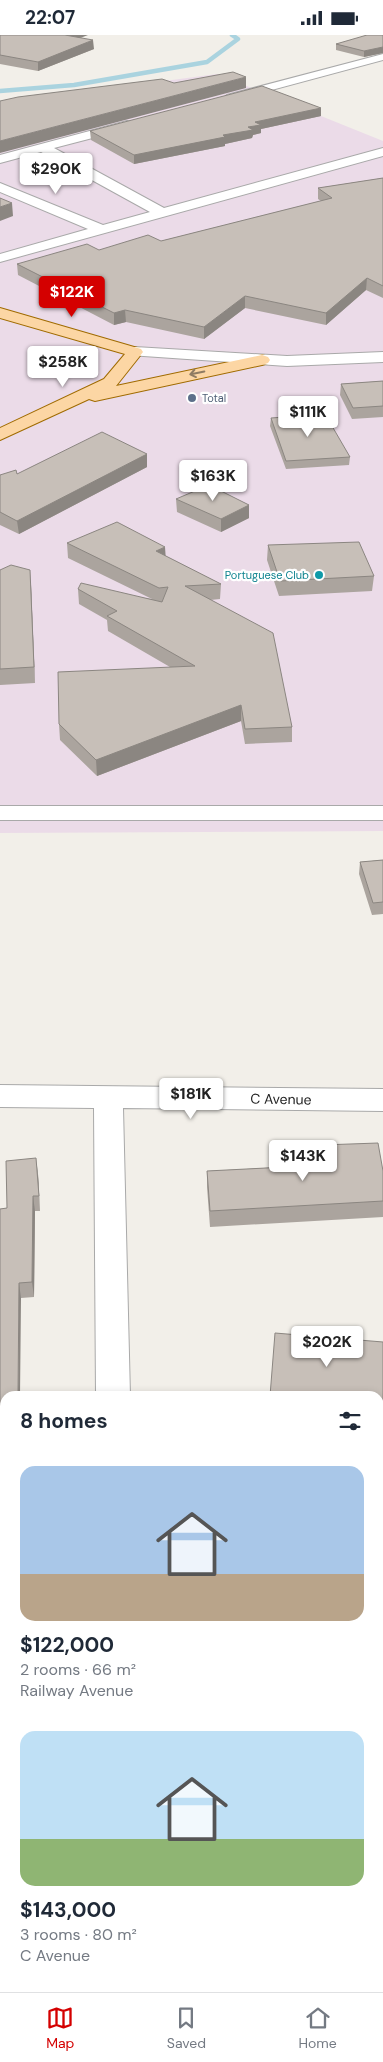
<!DOCTYPE html>
<html lang="en">
<head>
<meta charset="utf-8">
<style>
	:root { --surface:#fff; --page:#f2f2f3; --text:#1f2937; --muted:#747a83; --line:#e0e1e3; --accent:#d40000 }
	body { margin:0; font-family:"DM Sans",sans-serif; background:var(--page); color:var(--text); height:100vh; display:flex; flex-direction:column; font-size:19px; white-space:nowrap }
	* { box-sizing:border-box; margin:0 }
	p { font-size:16px; color:var(--muted) }
	.icon { flex:none; width:28px; height:28px; fill:none; stroke:currentColor; stroke-width:2; stroke-linecap:round; stroke-linejoin:round }
	.map { position:relative; flex:1; overflow:hidden }
	.panel { position:absolute; left:0px; top:1356px; width:384px; height:601px; display:flex; flex-direction:column; background:var(--surface); border-radius:15px 15px 0 0; box-shadow:0 2px 8px #0003 }
	.panel>* { flex:none }
	.price { position:absolute; translate:-50% -42px; padding:0 11px; border-radius:5px; background:#fff; color:#222; font-size:16px; line-height:32px; filter:drop-shadow(0 1px 2px #0008) }
	.price::after { content:''; position:absolute; left:50%; top:30px; width:15px; height:11px; margin-left:-8px; background:inherit; clip-path:polygon(0 0,100% 0,50% 100%) }
	.price.active { background:var(--accent); color:#fff }
	ul { padding:0; list-style:none }
	li { display:grid; align-content:center; gap:10px; height:265px; padding:0 20px }
	li span { display:grid; place-items:center; height:155px; border-radius:15px; color:#555 }
	li>.icon { margin-inline-start:auto }
	span .icon { width:90px; height:90px; fill:#fffc; stroke-width:1 }
	li b { font-size:21px }
	h2 { display:flex; justify-content:space-between; align-items:center; height:60px; padding:0 20px; font-size:21px }
	.status { display:flex; justify-content:space-between; align-items:center; height:35px; padding:0 25px; background:var(--surface); direction:ltr }
	.status svg { height:14px; fill:currentColor }
	.tab-bar { display:flex; justify-content:space-around; align-items:center; height:70px; border-top:1px solid var(--line); background:var(--surface); font-size:14px; color:var(--muted) }
	.tab-bar a { display:grid; justify-items:center; gap:2px }
	.tab-bar .active { color:var(--accent) }
	.map>svg:first-child { display:block }
	.industrial { fill:#ebdbe8 }
	.lines { fill:none; stroke-linecap:round; stroke-linejoin:round }
	.stream { stroke:#aad3df; stroke-width:4.5 }
	.minor-casing { stroke:#a9a9a9; stroke-width:2 }
	.major-casing { stroke:#a06b00; stroke-width:2 }
	.minor { fill:#fff; fill-rule:evenodd }
	.major { fill:#fcd6a4; fill-rule:evenodd }
	.wall { fill:#aba49e }
	.shaded-wall { fill:#8b8681 }
	.building { fill:#c7bfb8; stroke:#8b8681 }
	.oneway { stroke:#8f7c63 }
	.service-dot { fill:#5c6f8a; stroke:#fff; stroke-width:2 }
	.culture-dot { fill:#0f9aa8; stroke:#fff; stroke-width:2 }
	.labels { text-anchor:middle; stroke-width:4.5; stroke-linejoin:round; paint-order:stroke }
	.far-service-label { font-size:11px; fill:#4e5e75; stroke:#fff; text-anchor:start }
	.far-culture-label { font-size:11px; fill:#0d838f; stroke:#fff; text-anchor:end }
	.street-label { font-size:14px; fill:#222; stroke:#fff }
</style>
</head>
<body>
<div class="status"><b>22:07</b><svg viewBox="0 0 49 12"><path d="M0 12V9h3v3zM5 12V6h3v6zM10 12V3h3v9zM15 12V0h3v12zM26 1h20v11H26zM47 4h2v5h-2z"/></svg></div>
<div class="map">
<svg width="383" height="1957" viewBox="0 0 383 1957">
	<rect width="100%" height="100%" fill="#f2efe9"/>
	<!-- industrial -->
	<path class="industrial" d="M217,39L383,106V796L0,798V68Z"/>
	<g class="lines">
		<!-- stream -->
		<path class="stream" d="M0,56L74,50L207,27L238,4L232,0"/>
		<!-- minor casing -->
		<g class="minor-casing">
			<path id="minor" d="M383,19V25L231,66L225,62L227,60Z
				M127,86L131,87L133,90L131,93L54,113L164,173L383,113V121L0,227V219L88,194L0,157V148L103,190L150,177L41,117L0,128V120Z
				M135,312L287,321L383,317V327L287,331L129,320L127,317L129,314Z
				M0,771H383V785H0Z
				M0,1050L383,1054V1076L123,1073L130,1361H96L94,1073L0,1072Z
				M379,1654H383V1694H379Z"/>
		</g>
		<!-- major casing -->
		<g class="major-casing">
			<path id="major" d="M0,273L141,314L143,317L116,351L262,320L268,322L270,325L268,328L262,330L95,366L89,364L0,405V393L104,344L125,319L0,283Z"/>
		</g>
		<!-- minor -->
		<use href="#minor" class="minor"/>
		<!-- major -->
		<use href="#major" class="major"/>
	</g>
	<!-- wall -->
	<path class="wall" d="M0,0L81,3L94,14L38,36L0,29Z
		M383,0V18L364,22L336,15V9Z
		M321,73V81L261,94V98L253,100L252,103L225,109V111L134,129L91,105L90,96Z
		M383,143V263L366,255L326,290L245,273L204,304L126,287L114,290L18,240L17,229L99,215L161,206L321,166L318,164V153Z
		M383,346V382L352,384L340,360L341,349Z
		M271,383L350,422L349,430L286,434L270,391Z
		M147,419V432L19,499L0,490V440L17,439Z
		M176,464L249,470V483L221,497L177,477Z
		M67,508L165,521L221,549L220,564L210,565L292,692V707L245,709L241,686L97,741L60,705L59,689L170,632L108,596L107,585L79,569L78,554L152,564L68,523Z
		M268,510L374,541L372,556L279,561L267,525Z
		M0,535L31,550L35,648L0,650Z
		M383,825V879L372,880L359,839L360,827Z
		M322,1110L383,1136V1182L210,1192L207,1152V1136L321,1130V1127Z
		M38,1139L40,1176H35L34,1262L21,1263L5,1361V1394L0,1395V1174L7,1173Z
		M383,1307V1411L379,1410V1361Z
		M383,1531V1637H379V1532Z"/>
	<!-- shaded-wall -->
	<path class="shaded-wall" d="M65,0H88L65,9Z
		M93,5L94,14L38,36V27Z
		M383,12V18L364,22V16Z
		M246,42V53L0,118V106Z
		M321,73V81L261,94V98L253,100L252,103L225,109V111L134,129V120L248,92L255,87Z
		M12,168L13,181L0,186V172Z
		M367,243L366,255L326,290V278Z
		M245,261V273L204,304V292Z
		M125,275L126,287L114,290V278Z
		M147,419V432L19,499L17,486Z
		M249,470V483L221,497V484Z
		M165,512L166,526L156,516Z
		M30,535L31,550L35,648L34,632Z
		M241,670V686L97,741L96,725Z
		M36,1123L38,1139L40,1176L39,1161Z
		M33,1161L35,1176L34,1262L32,1247Z
		M19,1248L21,1263L20,1361H18Z"/>
	<!-- building -->
	<path class="building" d="M0,0H65L93,5L38,27L0,20Z
		M367,0H383V12L364,16L336,9Z
		M233,37L246,42L0,106V66L18,62L162,44L174,48Z
		M262,51L321,73L255,87L261,90L248,92L253,95L223,100L225,102L134,120L90,96Z
		M383,143V251L367,243L326,278L245,261L204,292L125,275L114,278L17,229L87,209L99,215L148,200L161,206L332,163L318,153Z
		M0,163L12,168L0,172Z
		M383,346V371L353,373L341,349Z
		M325,379L350,422L286,426L271,383Z
		M102,397L147,419L17,486L0,477V440L16,435L17,439Z
		M209,450L249,470L221,484L176,464Z
		M117,487L165,512L156,516L221,549L185,551L273,598L292,692L245,694L241,670L96,725L59,689L58,637L195,631L107,581L117,576L78,554L81,548L162,567L168,552L159,553L67,508Z
		M359,507L374,541L280,546L268,510Z
		M11,530L30,535L34,632L0,634V535Z
		M383,825V867L373,868L360,827Z
		M378,1108L383,1136V1166L210,1176L207,1136L325,1130L322,1110Z
		M36,1123L39,1161H33L32,1247L19,1248L18,1361H5V1380H0V1174L7,1173L6,1126Z
		M275,1298L383,1307V1395H379V1361H270Z
		M383,1531V1624L379,1625V1532Z"/>
	<!-- one-way arrows -->
	<defs><path id="oneway-shaft" d="M-6 0H5M1.5-3L5.5 0L1.5 3" fill="none" stroke-width="1.6" stroke-linecap="round" stroke-linejoin="round" transform="scale(1.25)"/></defs>
	<use class="oneway" href="#oneway-shaft" transform="translate(197 338) rotate(168)"/>
	<!-- markers -->
	<circle class="service-dot" cx="192" cy="363" r="5"/>
	<circle class="culture-dot" cx="319" cy="540" r="5"/>
	<g class="labels">
		<!-- far-service labels -->
		<g class="far-service-label">
			<text x="202" y="367">Total</text>
		</g>
		<!-- far-culture labels -->
		<g class="far-culture-label">
			<text x="309" y="544">Portuguese Club</text>
		</g>
		<!-- street labels -->
		<g class="street-label">
			<text transform="translate(281 1064) rotate(1)" y="5">C Avenue</text>
		</g>
	</g>
</svg>
<b class="price" style="left:56px;top:160px">$290K</b>
<b class="price active" style="left:72px;top:283px">$122K</b>
<b class="price" style="left:63px;top:353px">$258K</b>
<b class="price" style="left:308px;top:403px">$111K</b>
<b class="price" style="left:213px;top:467px">$163K</b>
<b class="price" style="left:191px;top:1085px">$181K</b>
<b class="price" style="left:303px;top:1147px">$143K</b>
<b class="price" style="left:327px;top:1333px">$202K</b>
<section class="panel">
<h2>8 homes<svg class="icon" aria-label="filters" viewBox="0 0 24 24"><path d="M4 7h16M4 17h16"/><circle cx="9" cy="7" r="2"/><circle cx="15" cy="17" r="2"/></svg></h2>
<ul>
<li><span style="background:linear-gradient(#a9c7e8 70%,#b9a48a 0)"><svg class="icon" aria-label="home" viewBox="0 0 24 24"><path d="M3 11l9-7 9 7M6 9v11h12V9"/></svg></span><div><b>$122,000</b><p>2 rooms · 66 m²</p><p>Railway Avenue</p></div></li>
<li><span style="background:linear-gradient(#bfe0f5 70%,#8fb573 0)"><svg class="icon" aria-label="home" viewBox="0 0 24 24"><path d="M3 11l9-7 9 7M6 9v11h12V9"/></svg></span><div><b>$143,000</b><p>3 rooms · 80 m²</p><p>C Avenue</p></div></li>
</ul>
</section>
</div>
<nav class="tab-bar">
<a class="active"><svg class="icon" aria-label="map" viewBox="0 0 24 24"><path d="M3 6l6-2 6 2 6-2v14l-6 2-6-2-6 2zM9 4v14M15 6v14"/></svg>Map</a>
<a><svg class="icon" aria-label="saved" viewBox="0 0 24 24"><path d="M7 4h10v16l-5-4-5 4z"/></svg>Saved</a>
<a><svg class="icon" aria-label="home" viewBox="0 0 24 24"><path d="M3 11l9-7 9 7M6 9v11h12V9"/></svg>Home</a>
</nav>
</body>
</html>
